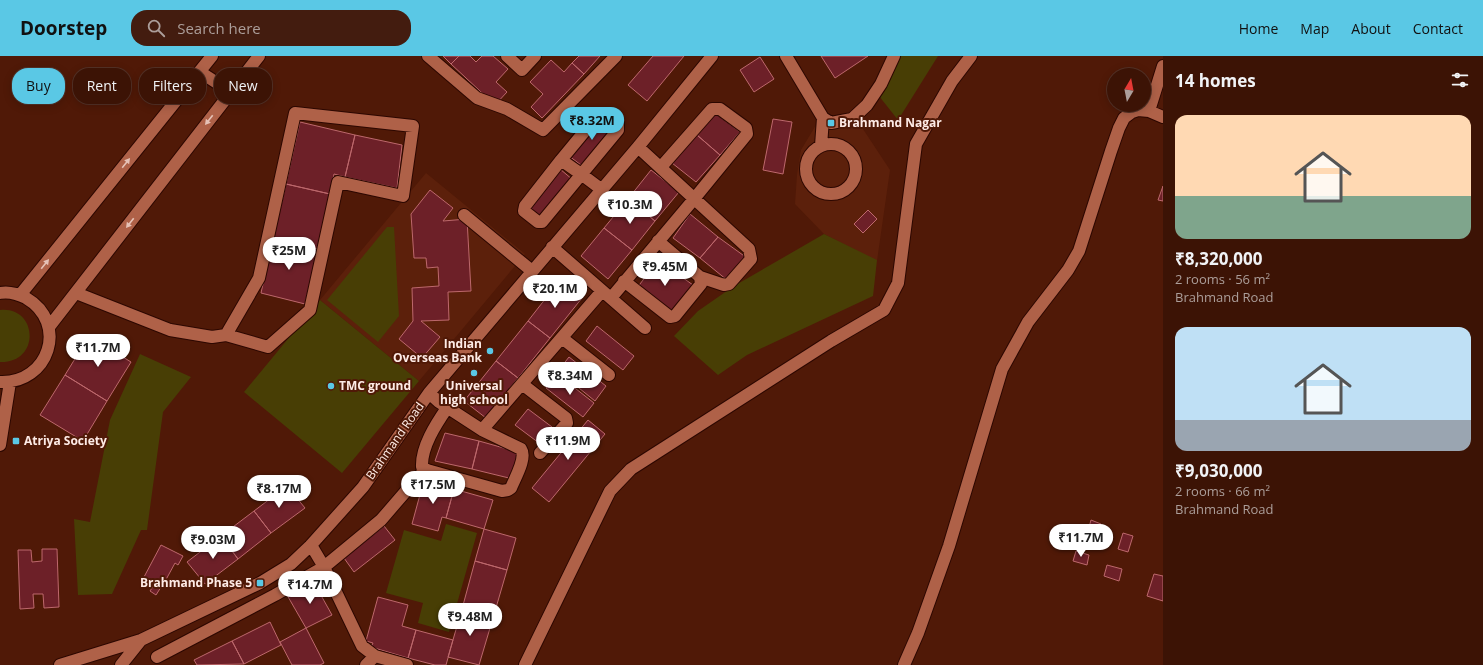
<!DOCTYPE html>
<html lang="en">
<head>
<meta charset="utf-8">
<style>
	:root { --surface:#3c1305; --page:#431c0f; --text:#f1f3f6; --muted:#ac9e9a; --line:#553227; --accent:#5ac8e5 }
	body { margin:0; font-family:"Open Sans",sans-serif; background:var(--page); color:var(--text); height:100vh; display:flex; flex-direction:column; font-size:15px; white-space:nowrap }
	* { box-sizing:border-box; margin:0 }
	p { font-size:13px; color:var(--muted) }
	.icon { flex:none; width:22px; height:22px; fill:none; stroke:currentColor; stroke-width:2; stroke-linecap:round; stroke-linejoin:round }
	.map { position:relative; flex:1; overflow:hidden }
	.drawer { display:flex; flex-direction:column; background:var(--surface); width:320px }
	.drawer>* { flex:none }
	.top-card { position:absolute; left:12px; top:12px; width:380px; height:36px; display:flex; gap:8px }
	.needle { width:26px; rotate:10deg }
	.buttons { position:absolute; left:1107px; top:12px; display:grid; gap:8px }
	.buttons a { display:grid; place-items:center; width:44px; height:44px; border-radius:50%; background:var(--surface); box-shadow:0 2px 10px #0003,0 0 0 1px var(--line); font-size:20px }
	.price { position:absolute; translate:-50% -34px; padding:0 9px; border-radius:14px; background:#fff; color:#222; font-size:13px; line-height:26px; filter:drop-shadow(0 1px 2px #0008) }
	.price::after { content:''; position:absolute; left:50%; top:24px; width:12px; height:9px; margin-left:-6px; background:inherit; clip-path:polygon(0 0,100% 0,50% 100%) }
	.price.selected { background:var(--accent); color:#111 }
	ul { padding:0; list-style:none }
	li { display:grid; align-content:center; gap:8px; height:212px; padding:0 12px }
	li span { display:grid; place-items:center; height:124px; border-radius:12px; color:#555 }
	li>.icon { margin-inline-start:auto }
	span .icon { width:72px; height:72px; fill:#fffc; stroke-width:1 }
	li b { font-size:17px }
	h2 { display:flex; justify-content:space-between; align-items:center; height:48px; padding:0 12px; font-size:17px }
	.tag { padding:0 14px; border-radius:16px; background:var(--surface); box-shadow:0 2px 10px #0003,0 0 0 1px var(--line); font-size:14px; line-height:36px }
	.tag.selected { background:var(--accent); color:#111 }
	header { display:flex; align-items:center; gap:24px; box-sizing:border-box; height:56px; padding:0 20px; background:var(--accent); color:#111 }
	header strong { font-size:19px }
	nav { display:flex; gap:22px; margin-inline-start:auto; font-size:14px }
	.search { width:280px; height:36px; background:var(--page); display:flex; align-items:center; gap:10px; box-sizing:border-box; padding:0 14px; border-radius:16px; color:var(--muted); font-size:15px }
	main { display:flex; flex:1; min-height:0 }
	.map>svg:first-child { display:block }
	.built { fill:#5c200b }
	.green { fill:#483e05 }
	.building { fill:#6d2028; stroke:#bd686c }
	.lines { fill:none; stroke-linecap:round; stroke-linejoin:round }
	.minor-casing { stroke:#2c0700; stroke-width:14 }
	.minor { stroke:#af6148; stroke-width:12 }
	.oneway { fill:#e6c2b7 }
	.poi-dot { fill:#5ac8e5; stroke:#501907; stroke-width:1.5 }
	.labels { text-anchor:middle; stroke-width:4; stroke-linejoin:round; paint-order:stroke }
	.poi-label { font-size:12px; font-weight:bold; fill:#feebe6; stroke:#501907; text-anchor:start }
	.street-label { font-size:12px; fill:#feebe6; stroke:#501907 }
</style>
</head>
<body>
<header>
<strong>Doorstep</strong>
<div class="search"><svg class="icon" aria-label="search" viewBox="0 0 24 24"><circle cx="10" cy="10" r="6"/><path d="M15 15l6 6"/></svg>Search here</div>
<nav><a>Home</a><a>Map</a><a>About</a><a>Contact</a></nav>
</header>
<main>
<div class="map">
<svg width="1163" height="609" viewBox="0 0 1163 609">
	<rect width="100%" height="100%" fill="#501907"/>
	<!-- built -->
	<path class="built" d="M859,67L890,114L877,205L824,178L795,148L797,119L801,94L816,69L837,73Z
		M426,117L525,198L419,325L320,244Z"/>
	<!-- green -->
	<path class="green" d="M898,0H938L898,64L879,40Z
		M387,171H394L399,260L378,286L327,244Z
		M824,178L877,204L873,240L747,299L718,319L674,280L698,255L734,230Z
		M320,244L419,325L342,417L244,336Z
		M0,254C38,250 41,307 0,306Z
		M140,298L191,321L163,356L147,474H141L112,538L78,539L74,463L90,466L110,364Z
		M446,468L477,477L449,576L418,567L423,547L386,537L404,474L441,485Z"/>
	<!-- building -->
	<path class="building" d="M443,0H459L451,8Z
		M459,0H470L476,6L482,0H493L508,13L496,26L507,36L495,49L451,8Z
		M579,0H600L584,18L572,7Z
		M653,0H684L647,45L628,29Z
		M821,0H868L835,22Z
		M760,1L774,23L754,36L740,14Z
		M551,4L564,16L572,7L584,18L542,62L531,51L543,38L530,26Z
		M715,57L740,76L720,99L697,79Z
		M602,60L614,71L581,109L569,100Z
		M773,63L792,66L783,118L763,114Z
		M300,66L355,79L345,121L334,118L330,138L286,128Z
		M355,79L402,89L397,132L345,121Z
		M697,79L720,99L696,126L672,107Z
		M560,113L573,124L539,164L527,153Z
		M651,114L679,136L655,165L628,143Z
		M286,128L330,138L318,193L273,183Z
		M1163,130V145L1158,144Z
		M430,134L453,152L443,165L467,163L471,235L448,236L449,264L421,265L440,281L422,302L399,283L413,265L412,232L439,230L438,211L427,212L426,202H414L411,158Z
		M628,143L655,165L632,194L604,172Z
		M868,154L877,163L863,177L854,168Z
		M690,158L718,181L700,202L673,182Z
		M604,172L632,194L608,223L581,200Z
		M718,181L747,202L727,224L700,202Z
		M273,183L318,193L305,248L261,237Z
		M658,204L693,229L671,258L637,232Z
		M560,224L582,242L550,282L528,265Z
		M528,265L550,282L518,322L496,305Z
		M597,270L634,300L623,314L586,285Z
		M89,280L131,306L107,345L65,319Z
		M569,301L606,330L595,345L558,315Z
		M496,305L518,322L486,362L464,345Z
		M557,318L594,347L583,361L546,332Z
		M65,319L107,345L83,385L40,359Z
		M528,353L552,371L539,387L515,369Z
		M588,364L605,378L549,446L532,432Z
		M445,377L479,385L472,413L435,405Z
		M479,385L518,396L513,423L472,413Z
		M424,424L454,433L446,462L442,461L438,475L412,468Z
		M287,430L305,452L271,477L254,455Z
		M454,433L493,444L484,473L446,462Z
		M254,455L271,477L238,503L221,480Z
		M1091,464L1101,468L1098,478L1088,475Z
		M384,470L395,484L354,516L344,502Z
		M484,473L516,482L507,514L475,505Z
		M1123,477L1133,480L1128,496L1118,493Z
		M221,480L238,503L205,528L187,506Z
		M161,489L183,500L178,509L175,507L162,531H161L156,539L150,535L154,529L151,527V526L144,521Z
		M42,493H57L59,551L44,552L43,538H33L34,552L20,553L18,494H31L32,506L42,505Z
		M1076,495L1089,499L1087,509L1073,505Z
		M475,505L507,514L493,562L462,553Z
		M1107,509L1122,513L1119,525L1104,520Z
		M1154,518L1163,520V545L1147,540Z
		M313,525L332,559L306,572L287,539Z
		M378,541L408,549L402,570L416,574L408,602L371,591L373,587L366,585Z
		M462,553L493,562L479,609L448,601Z
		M270,566L281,589L244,608L232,585Z
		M306,572L324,607L320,609H292L280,586Z
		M416,574L453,584L446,609H435L408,602Z
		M232,585L244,608L197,609L194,604Z"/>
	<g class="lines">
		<!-- minor casing -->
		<g class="minor-casing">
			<path id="minor" d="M428,0L477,42L507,53L543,74L616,0
				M507,0L522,14L535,0
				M786,0L823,62L831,67L852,63L867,49L881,28L894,0
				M200,16L231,36
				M1149,55L1163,10
				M806 113a25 25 0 1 1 50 0a25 25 0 1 1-50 0Z
				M821,90L823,62
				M638,91L749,193L751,203L729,228L724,229L700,221
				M561,104L599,58H603L618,69V74L542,166H538L524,155L525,150L561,104L581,118L601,133
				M464,159L532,215
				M552,191L645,272
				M624,225L670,261L675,260L701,228L700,221L658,185
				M0,237C9,235 18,238 26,242C69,267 49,328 0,326
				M76,237L170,274L212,281L226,279L268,291L310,254L338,126L403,140L413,70L295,57L259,222L226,279
				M20,239L212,0
				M611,242L694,143L747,78L746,72L720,53H712L661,111
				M49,271L259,0
				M562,282L609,319
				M522,328L566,362L567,367L540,397
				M429,337L439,346L482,374L521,393C527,402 515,422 511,432L508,434L502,435L427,414L422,411C421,391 436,368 447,352
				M482,374L602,235
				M0,389L10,326
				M311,489L324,511L362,590L375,600L407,609
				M157,601L275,539L324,511L381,464L419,420
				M60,609L141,584L260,527L291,508L311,489L363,431L429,337L638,91L712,0
				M121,609L141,584
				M366,609L375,600
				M525,609L610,435L631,413L831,285L884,254L898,227L916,88L952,25L971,0
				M904,609L918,577L949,490L1002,313L1028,266L1068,214L1079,195L1111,95L1119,72L1124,62L1132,56L1138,54L1149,55L1163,61"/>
		</g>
		<!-- minor -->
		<use href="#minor" class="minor"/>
	</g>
	<!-- one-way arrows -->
	<defs><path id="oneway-solid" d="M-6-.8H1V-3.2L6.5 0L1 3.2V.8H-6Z"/></defs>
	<g class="oneway">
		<use href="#oneway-solid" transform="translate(209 64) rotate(128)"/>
		<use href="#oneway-solid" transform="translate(126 107) rotate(-51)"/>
		<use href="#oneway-solid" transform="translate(130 167) rotate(128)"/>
		<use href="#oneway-solid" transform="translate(45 208) rotate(-51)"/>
	</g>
	<!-- markers -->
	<g class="poi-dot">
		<rect x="827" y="63" width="8" height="8" rx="2"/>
		<circle cx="490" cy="295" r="4"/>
		<circle cx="474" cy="317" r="4"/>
		<circle cx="331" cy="330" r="4"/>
		<rect x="12" y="381" width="8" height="8" rx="2"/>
		<rect x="256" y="523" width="8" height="8" rx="2"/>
	</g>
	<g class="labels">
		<!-- poi labels -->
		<g class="poi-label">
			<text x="839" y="71">Brahmand Nagar</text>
			<text x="482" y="292" text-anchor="end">Indian<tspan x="482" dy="14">Overseas Bank</tspan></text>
			<text x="339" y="334">TMC ground</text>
			<text x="474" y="334" text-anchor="middle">Universal<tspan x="474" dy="14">high school</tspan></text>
			<text x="24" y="389">Atriya Society</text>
			<text x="252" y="531" text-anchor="end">Brahmand Phase 5</text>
		</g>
		<!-- street labels -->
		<g class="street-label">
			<text transform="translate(395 385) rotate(-55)" y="4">Brahmand Road</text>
		</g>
	</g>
</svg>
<div class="buttons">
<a><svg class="needle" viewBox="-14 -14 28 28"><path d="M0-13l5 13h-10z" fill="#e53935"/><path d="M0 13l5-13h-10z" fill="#ac9e9a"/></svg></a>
</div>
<b class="price selected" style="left:592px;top:85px">₹8.32M</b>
<b class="price" style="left:630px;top:169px">₹10.3M</b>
<b class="price" style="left:289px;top:215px">₹25M</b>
<b class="price" style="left:665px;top:231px">₹9.45M</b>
<b class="price" style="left:555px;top:253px">₹20.1M</b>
<b class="price" style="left:98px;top:312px">₹11.7M</b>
<b class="price" style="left:570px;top:340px">₹8.34M</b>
<b class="price" style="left:568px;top:405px">₹11.9M</b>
<b class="price" style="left:433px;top:449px">₹17.5M</b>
<b class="price" style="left:279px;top:453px">₹8.17M</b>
<b class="price" style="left:1081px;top:502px">₹11.7M</b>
<b class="price" style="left:213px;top:504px">₹9.03M</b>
<b class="price" style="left:310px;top:549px">₹14.7M</b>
<b class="price" style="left:470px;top:581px">₹9.48M</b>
<div class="top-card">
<a class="tag selected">Buy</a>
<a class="tag">Rent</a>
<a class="tag">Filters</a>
<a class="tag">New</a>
</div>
</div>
<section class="drawer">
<h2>14 homes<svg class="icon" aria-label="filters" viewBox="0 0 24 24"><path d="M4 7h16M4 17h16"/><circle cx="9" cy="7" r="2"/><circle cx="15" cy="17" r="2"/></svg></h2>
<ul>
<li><span style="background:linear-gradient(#ffd9b3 65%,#7fa58c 0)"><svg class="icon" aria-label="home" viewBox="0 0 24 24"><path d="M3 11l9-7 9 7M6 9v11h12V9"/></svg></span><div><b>₹8,320,000</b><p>2 rooms · 56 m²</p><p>Brahmand Road</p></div></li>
<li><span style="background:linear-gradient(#bfe0f5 75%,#9aa5b1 0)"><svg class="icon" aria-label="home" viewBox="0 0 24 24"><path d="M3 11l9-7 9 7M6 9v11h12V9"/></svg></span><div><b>₹9,030,000</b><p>2 rooms · 66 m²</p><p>Brahmand Road</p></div></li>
</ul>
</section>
</main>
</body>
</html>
